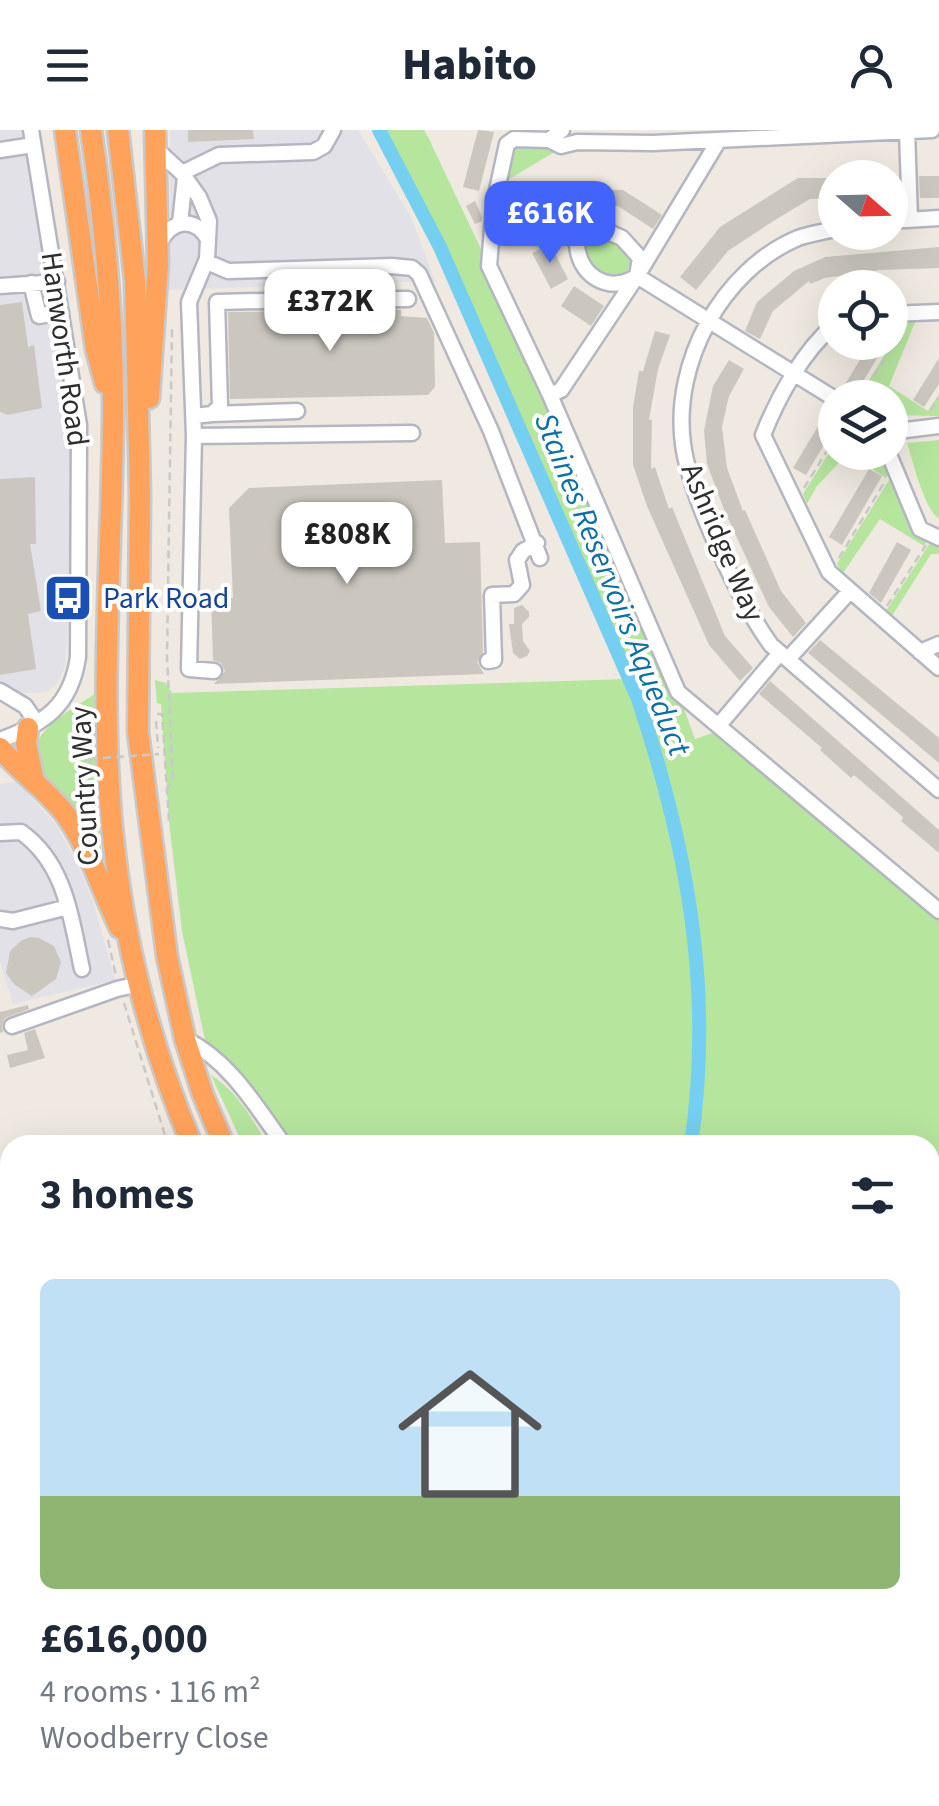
<!DOCTYPE html>
<html lang="en">
<head>
<meta charset="utf-8">
<style>
	:root { --surface:#fff; --page:#f6f6f7; --text:#1f2937; --muted:#747a83; --accent:#4264fb }
	body { margin:0; font-family:"Source Sans 3",sans-serif; background:var(--page); color:var(--text); height:100vh; display:flex; flex-direction:column; font-size:38px; white-space:nowrap }
	* { box-sizing:border-box; margin:0 }
	p { font-size:32px; color:var(--muted) }
	.icon { flex:none; width:55px; height:55px; fill:none; stroke:currentColor; stroke-width:2; stroke-linecap:round; stroke-linejoin:round }
	.map { position:relative; flex:1; overflow:hidden }
	.panel { position:absolute; left:0px; top:1005px; width:940px; height:672px; display:flex; flex-direction:column; background:var(--surface); border-radius:30px 30px 0 0; box-shadow:0 10px 40px #0002 }
	.panel>* { flex:none }
	.needle { width:65px; rotate:110deg }
	.controls { position:absolute; left:818px; top:30px; display:grid; gap:20px }
	.controls a { display:grid; place-items:center; width:90px; height:90px; border-radius:50%; background:var(--surface); box-shadow:0 10px 40px #0002; font-size:50px }
	.price { position:absolute; translate:-50% -85px; padding:0 22px; border-radius:20px; background:#fff; color:#222; font-size:32px; line-height:65px; filter:drop-shadow(0 2px 5px #0008) }
	.price::after { content:''; position:absolute; left:50%; top:60px; width:30px; height:22px; margin-left:-15px; background:inherit; clip-path:polygon(0 0,100% 0,50% 100%) }
	.price.active { background:var(--accent); color:#fff }
	ul { padding:0; list-style:none }
	li { display:grid; align-content:center; gap:20px; height:530px; padding:0 40px }
	li span { display:grid; place-items:center; height:310px; border-radius:15px; color:#555 }
	li>.icon { margin-inline-start:auto }
	span .icon { width:180px; height:180px; fill:#fffc; stroke-width:1 }
	li b { font-size:42px }
	h2 { display:flex; justify-content:space-between; align-items:center; height:120px; padding:0 40px; font-size:42px }
	header { display:flex; justify-content:space-between; align-items:center; height:130px; padding:0 40px; background:var(--surface); font-size:45px; font-weight:800 }
	.map>svg:first-child { display:block }
	.industrial { fill:#e3e1e8 }
	.green { fill:#b6e59e }
	.water { fill:#75cff0 }
	.lines { fill:none; stroke-linecap:round; stroke-linejoin:round }
	.stream { stroke:#75cff0; stroke-width:4 }
	.canal { stroke:#75cff0; stroke-width:14 }
	.building { fill:#cbc7bf }
	.minor-casing { stroke:#b4b7c1; stroke-width:19 }
	.highway-casing { stroke:#c9c9c9; stroke-width:25 }
	.path { stroke:#c9c9c9; stroke-width:2.5; stroke-dasharray:8 5; stroke-linecap:butt }
	.minor { stroke:#fff; stroke-width:14 }
	.highway { stroke:#ffa35c; stroke-width:20 }
	.path-bridge { stroke:#c9c9c9; stroke-width:2.5; stroke-dasharray:8 5; stroke-linecap:butt }
	.labels { text-anchor:middle; stroke-width:8; stroke-linejoin:round; paint-order:stroke }
	.street-label { font-size:30px; fill:#2e2e2e; stroke:#fff }
	.transit-label { font-size:30px; fill:#164399; stroke:#fff; text-anchor:start }
	.water-label { font-size:32px; font-style:italic; fill:#0d6fa3; stroke:#fff }
</style>
</head>
<body>
<header><svg class="icon" aria-label="menu" viewBox="0 0 24 24"><path d="M4 6h16M4 12h16M4 18h16"/></svg>Habito<svg class="icon" aria-label="person" viewBox="0 0 24 24"><circle cx="12" cy="8" r="4"/><path d="M4 21q1-7 8-7t8 7"/></svg></header>
<div class="map">
<svg width="939" height="1676" viewBox="0 0 939 1676">
	<rect width="100%" height="100%" fill="#efe9e1"/>
	<!-- industrial -->
	<path class="industrial" d="M0,0H24L50,152L73,339L72,418L65,537L57,554L47,562L35,563L0,561Z
		M170,0H358L411,87L435,151L169,160Z
		M17,652L55,693L76,731L93,771L115,850L13,874L0,832V654Z"/>
	<!-- green -->
	<path class="green" d="M379,0H424L428,7L489,136L672,546L695,609L724,599L939,781V1249L930,1247V1015H284L207,920L182,801L169,692L161,574L157,573L155,550L166,553L172,563L629,549L440,117Z
		M514,16L556,17V21L506,51Z
		M605,105L619,113L632,132L625,145C602,147 582,135 587,111L592,106Z
		M918,185L889,256L928,281L939,264V286L890,285V268H858L908,187Z
		M939,310V389C924,378 913,332 907,313Z
		M835,313V322L883,323L890,342L886,348L848,323L817,356L807,374L803,364Z
		M891,347L913,398L927,410L924,416L880,389L843,443L837,434Z
		M930,413L939,415V424H931L892,486L886,481Z
		M96,563L101,733C85,710 24,641 37,613C47,591 76,577 96,563Z
		M211,945C237,961 253,990 268,1015H243Z
		M930,1281L939,1282V1676H897L888,1668H930Z
		M10,1324V1668H353L348,1676H0V1331Z"/>
	<!-- water -->
	<path class="water" d="M424,1668H470L461,1676H416Z"/>
	<g class="lines">
		<!-- stream -->
		<path class="stream" d="M930,1083L939,1078
			M0,1362L10,1354
			M804,1668L813,1676"/>
		<!-- canal -->
		<path class="canal" d="M379,0L440,117L638,569C687,717 714,859 691,1015
			M362,1676L367,1668"/>
	</g>
	<!-- building -->
	<path class="building" d="M188,0H253L254,9L188,12Z
		M478,0L494,2L479,61L463,57Z
		M919,46H939V68H920Z
		M798,48H835V68L810,69L775,90L728,121L696,160L680,147L720,97Z
		M572,59L623,60L662,85L653,99L618,76L572,75Z
		M552,68L567,79L545,111L530,100Z
		M475,71L482,87V91L475,94L466,76Z
		M550,114L568,149L551,159L532,123Z
		M939,117V138L880,140L825,148L810,154L809,151L773,181L760,209L745,201L757,172L794,141L825,127Z
		M574,156L604,176L591,196L561,176Z
		M22,172L28,217L34,215L42,278L8,285L0,282V175Z
		M401,180V186L427,188L434,203L435,257L428,265L230,269L228,182Z
		M655,201L670,205L658,239L649,290H652L651,339L655,337L669,379L672,377L725,506L753,538L740,551L709,515L647,376L633,335V277L639,241H643Z
		M871,212H887L854,266L842,259Z
		M939,228V254L924,277L913,270Z
		M729,230L744,239L729,266L722,297L727,338L743,381L745,380L781,461L806,493L793,507L769,477L725,382L707,334L704,301L713,256Z
		M829,278L835,280V296L806,345L793,338Z
		M869,339L882,346L842,415L829,407Z
		M35,347L36,414H30L41,481L28,484L36,539L0,545V349Z
		M442,350L445,413L480,412L483,522L477,532L484,544L214,554L225,541L221,533L213,530L211,468H233L229,378L249,358Z
		M897,412L911,420L881,473L869,463Z
		M522,475L529,482V487L522,494L523,511L530,521L527,526L520,529L513,523L509,494H514V478Z
		M820,510L939,608V633L808,523Z
		M770,551L939,700V723L901,691L903,687L854,645L851,648L820,620L822,618L759,564Z
		M31,807L39,808L54,816L61,832L56,849L32,866L15,855L6,843L10,821L22,810Z
		M28,875L29,879L5,888L2,895L3,902L0,903V882Z
		M35,899L45,928L10,938L7,925L28,920L24,903Z"/>
	<g class="lines">
		<!-- minor casing -->
		<g class="minor-casing">
			<path id="minor" d="M562,0L549,10L514,9L507,14L494,74L489,136L550,265L678,562L939,781
				M907,1L910,89
				M549,10L561,16L577,12L653,13L932,0
				M156,19L182,43L199,67L209,91L207,129L189,172L194,306L189,539L214,541
				M0,20L33,15
				M182,43L219,25L313,22L324,16L333,0
				M890,91L939,88
				M180,93L185,47
				M597,97L622,108L640,128L637,146C609,166 576,144 577,111L588,99Z
				M835,99C823,102 809,104 798,108C722,140 672,233 683,314C690,367 740,472 771,515L939,660
				M160,112C172,90 194,86 208,109
				M207,132L228,141L392,136L412,138L419,144L491,301L540,428
				M305,139V170L408,169
				M637,146L835,269
				M31,153L39,186L61,182
				M0,156L57,152
				M890,184L939,182
				M835,194C803,221 778,267 763,305L829,442L939,538
				M550,265L561,260L637,146L719,10
				M212,284L297,281
				M194,286L212,284L220,276L217,172L305,170
				M890,302L939,296
				M194,306L412,303
				M888,322L920,399L939,408
				M920,522L939,514
				M788,529L850,461
				M488,531L494,530L492,465L514,464L522,455L517,430L523,421L537,413
				M0,561L25,576L37,593
				M719,595L780,523
				M0,610C44,594 71,576 78,527L79,295L31,0
				M0,703L21,702C66,734 71,789 82,839
				M0,789L13,791L68,777
				M12,896L117,859L139,854
				M185,909C229,930 256,976 284,1015
				M930,1261L939,1263
				M644,1668L652,1676
				M835,1668L844,1676
				M151,1676L156,1668
				M591,1676L599,1668"/>
		</g>
		<!-- highway casing -->
		<g class="highway-casing">
			<path id="highway" d="M65,0L96,219L105,253
				M91,0C105,95 114,192 113,288C112,424 99,572 113,706C124,813 151,917 192,1015
				M118,0L135,151L140,364L138,602L167,826L185,909L203,965L224,1015
				M149,268L158,134L155,0
				M28,598L26,613L34,652
				M0,618C20,642 47,660 66,685C90,719 102,761 120,798
				M728,1668L736,1676
				M767,1668L776,1676"/>
		</g>
		<!-- path -->
		<path class="path" d="M860,268L904,197
			M930,281L939,267
			M804,358L835,308
			M839,428L884,353
			M887,476L926,415
			M76,574L83,588L87,667L92,665
			M157,584H162L169,692
			M156,591L158,618
			M90,629L91,642
			M166,660L173,650L167,527L172,199
			M108,810L116,846
			M124,873L168,1015"/>
		<!-- minor -->
		<use href="#minor" class="minor"/>
		<!-- highway -->
		<use href="#highway" class="highway"/>
		<!-- path-bridge -->
		<path class="path-bridge" d="M90,629L159,624"/>
	</g>
	<!-- icons -->
	<defs>
		<g id="bus-square" transform="scale(2.5)"><rect x="-9" y="-9" width="18" height="18" rx="4" fill="#1a4fb4" stroke="#fff"/><path d="M-5-6H5V4H4V6H2V4H-2V6H-4V4H-5ZM-3.5-4V0h7V-4ZM-3.5 1.2v1.5H-2V1.2ZM2 1.2v1.5H3.5V1.2Z" fill="#fff"/></g>
	</defs>
	<g fill-rule="evenodd">
		<use href="#bus-square" x="68" y="468"/>
	</g>
	<g class="labels">
		<!-- street labels -->
		<g class="street-label">
			<text transform="translate(65 219) rotate(82)" y="10">Hanworth Road</text>
			<text transform="translate(723 412) rotate(67)" y="10">Ashridge Way</text>
			<text transform="translate(84 656) rotate(-93)" y="10">Country Way</text>
		</g>
		<!-- transit labels -->
		<g class="transit-label">
			<text x="103" y="478">Park Road</text>
		</g>
		<!-- water labels -->
		<g class="water-label">
			<text transform="translate(613 454) rotate(68)" y="11">Staines Reservoirs Aqueduct</text>
		</g>
	</g>
</svg>
<div class="controls">
<a><svg class="needle" viewBox="-14 -14 28 28"><path d="M0-13l5 13h-10z" fill="#e53935"/><path d="M0 13l5-13h-10z" fill="#747a83"/></svg></a>
<a><svg class="icon" aria-label="locate" viewBox="0 0 24 24"><circle cx="12" cy="12" r="6"/><path d="M12 2v4M12 18v4M2 12h4M18 12h4"/></svg></a>
<a><svg class="icon" aria-label="layers" viewBox="0 0 24 24"><path d="M12 4l9 5-9 5-9-5zM3 14l9 5 9-5"/></svg></a>
</div>
<b class="price active" style="left:550px;top:136px">£616K</b>
<b class="price" style="left:330px;top:224px">£372K</b>
<b class="price" style="left:347px;top:457px">£808K</b>
<section class="panel">
<h2>3 homes<svg class="icon" aria-label="filters" viewBox="0 0 24 24"><path d="M4 7h16M4 17h16"/><circle cx="9" cy="7" r="2"/><circle cx="15" cy="17" r="2"/></svg></h2>
<ul>
<li><span style="background:linear-gradient(#bfe0f5 70%,#8fb573 0)"><svg class="icon" aria-label="home" viewBox="0 0 24 24"><path d="M3 11l9-7 9 7M6 9v11h12V9"/></svg></span><div><b>£616,000</b><p>4 rooms · 116 m²</p><p>Woodberry Close</p></div></li>
</ul>
</section>
</div>
</body>
</html>
